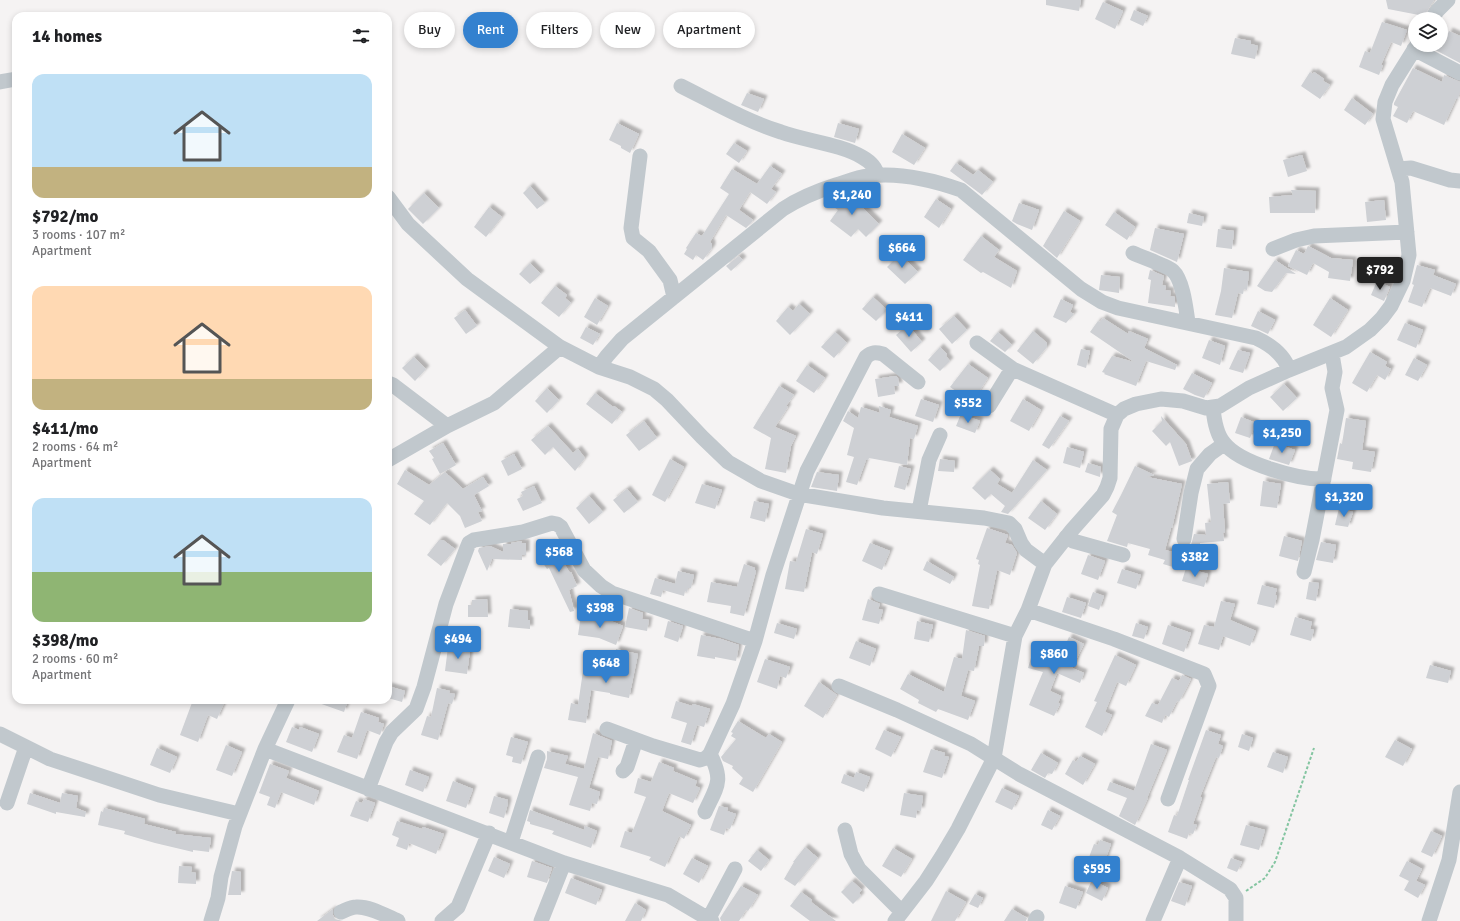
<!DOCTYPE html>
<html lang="en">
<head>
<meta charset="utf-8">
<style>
	:root { --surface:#fff; --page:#f6f6f6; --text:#202124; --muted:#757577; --accent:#3381cf }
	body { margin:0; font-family:Signika,sans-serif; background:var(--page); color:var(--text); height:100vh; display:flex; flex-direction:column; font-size:15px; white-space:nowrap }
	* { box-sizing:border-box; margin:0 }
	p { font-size:13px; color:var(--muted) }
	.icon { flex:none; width:22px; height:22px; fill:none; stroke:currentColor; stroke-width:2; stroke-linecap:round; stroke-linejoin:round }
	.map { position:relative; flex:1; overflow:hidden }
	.side { position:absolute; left:12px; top:12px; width:380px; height:692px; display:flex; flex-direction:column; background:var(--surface); border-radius:12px; box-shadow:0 2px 6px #0003 }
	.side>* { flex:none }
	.banner { position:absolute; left:404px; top:12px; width:380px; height:36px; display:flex; gap:8px }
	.controls { position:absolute; left:1408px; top:12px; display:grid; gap:8px }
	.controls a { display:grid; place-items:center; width:40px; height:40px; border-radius:50%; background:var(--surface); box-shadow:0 2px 6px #0003; font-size:20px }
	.price { position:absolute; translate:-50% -34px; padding:0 9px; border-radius:4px; background:var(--accent); color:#fff; font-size:13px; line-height:26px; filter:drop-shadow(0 1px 2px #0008) }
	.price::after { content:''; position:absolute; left:50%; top:24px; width:12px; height:9px; margin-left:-6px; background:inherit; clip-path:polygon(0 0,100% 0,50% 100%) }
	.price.active { background:#222; color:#fff }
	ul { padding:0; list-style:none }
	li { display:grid; align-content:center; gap:8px; height:212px; padding:0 20px }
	li span { display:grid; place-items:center; height:124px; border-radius:12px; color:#555 }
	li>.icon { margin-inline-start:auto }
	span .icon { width:72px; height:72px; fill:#fffc; stroke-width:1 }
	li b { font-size:17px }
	h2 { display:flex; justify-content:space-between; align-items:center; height:48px; padding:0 20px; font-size:17px }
	.chip { padding:0 14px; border-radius:18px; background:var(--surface); box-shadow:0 2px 6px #0003; font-size:14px; line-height:36px }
	.chip.active { background:var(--accent); color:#fff }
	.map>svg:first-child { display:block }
	.building { fill:#ced0d4; filter:url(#shadow) }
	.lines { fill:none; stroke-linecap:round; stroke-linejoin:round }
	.path { stroke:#84c5a1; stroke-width:2; stroke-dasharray:3 2; stroke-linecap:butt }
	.minor { stroke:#c1c8cd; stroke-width:15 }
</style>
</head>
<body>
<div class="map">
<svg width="1460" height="921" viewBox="0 0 1460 921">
	<defs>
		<filter id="shadow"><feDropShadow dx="3.5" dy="-3.5" stdDeviation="1" flood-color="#0004"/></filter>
	</defs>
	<rect width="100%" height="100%" fill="#f5f3f3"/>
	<!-- building -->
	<path class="building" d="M1046,0H1081L1079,11L1046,5Z
		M1386,0H1434L1424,16L1388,9Z
		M1103,2L1123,11L1115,29L1095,19Z
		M1134,10L1148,16L1143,26L1130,20Z
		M1382,22L1407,30L1401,46L1391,42L1381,65H1383L1379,75L1359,67L1365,51L1370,53Z
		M1449,31L1460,36V63L1426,45H1441V37L1446,39Z
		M1235,38L1251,41V44L1258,46L1255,59L1231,54Z
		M1413,68L1442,82L1444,75L1460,82V91L1458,99H1456L1444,125L1413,111L1407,123L1393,116L1398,107L1394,105V103Z
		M1310,72L1313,74L1314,72L1324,79L1323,81L1330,85L1320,99L1301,86Z
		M747,93L764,99L758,112L741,105Z
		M1352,98L1373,114L1365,125L1344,110Z
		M617,123L639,134L630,153L621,148V146L609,140Z
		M838,123L859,129L855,143L834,137Z
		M902,134L925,148L914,165L892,152Z
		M734,143L747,151L739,163L726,154Z
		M1302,155L1307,171L1288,177L1283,160Z
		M956,163L973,175L978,170L993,182L982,195L950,171Z
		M770,166L782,174L771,189L776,192L767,204L750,192L739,210L753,220L751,223L746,228L726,215L710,242L712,244V248L703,260L696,255L693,260L684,254L687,249L686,248L696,233L702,236L729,194L720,188L732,169L757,184Z
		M530,186L545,203L537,209L523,193Z
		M1291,190L1316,191L1315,213H1270L1269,197L1293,195Z
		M844,192L855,200L879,224L866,237L858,229L851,237L830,221L838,210L830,204L837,194Z
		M424,193L439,208L423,224L408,209Z
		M936,199L951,209L939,228L924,217Z
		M1384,200L1386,220L1367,222L1365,202Z
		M1019,203L1039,210L1032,230L1017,224L1012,221Z
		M489,207L502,217L486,237L474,227Z
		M1064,211L1080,221L1057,258L1043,246Z
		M1114,212L1135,227L1127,240L1105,225Z
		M1189,213L1204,217L1202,226L1187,223Z
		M1155,228L1184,234L1177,262L1150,250Z
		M1218,229L1234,231L1232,249L1216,247Z
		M981,236L999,250L994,257L1017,271L1011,288L983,272L981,273L963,260Z
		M1308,246L1331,258L1353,260L1350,281L1328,278L1329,272L1313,263L1307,275L1288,266L1296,250L1304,254Z
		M900,254L918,272L905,284L887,267Z
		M739,256L743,260L731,271L726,266Z
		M1275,260L1296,274L1286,273L1272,292L1265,291L1257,286Z
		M530,263L541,274L530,284L519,274Z
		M1417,265L1435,270L1433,275L1456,284L1451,296L1430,288L1422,307L1408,302L1414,285L1412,284Z
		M1224,268L1249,272L1247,290L1244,289L1243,294L1238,293L1232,318L1215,315L1221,291Z
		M1150,270L1164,276L1162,285L1166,286L1165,290L1171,291L1170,296L1175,297V307L1148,303L1151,280L1148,279Z
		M1101,275L1120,277L1119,293L1099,290Z
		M1377,281L1390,287L1384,301L1371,295Z
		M555,286L567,295L565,298L571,303L559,317L541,303Z
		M873,297L887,310L876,321L862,309Z
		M595,298L608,306L597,325L584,317Z
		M1330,298L1348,310L1331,337L1313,325Z
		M1061,299L1073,305L1070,312L1074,314L1066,323L1053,317Z
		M799,304L810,314L790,335L776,321L788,307L793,311Z
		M465,310L477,326L466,334L454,318Z
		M1258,311L1275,320L1268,334L1251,326Z
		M954,316L967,330L952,344L939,329Z
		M1103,318L1128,334L1129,331L1148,339L1144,348L1177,365L1175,370L1146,361L1136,386L1104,374L1105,373L1102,372L1112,356L1134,362L1090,332L1098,321L1100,322Z
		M1405,323L1423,330L1416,348L1397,340Z
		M908,325L922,342L911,352L896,335Z
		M586,327L600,334L593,345L580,338Z
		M1033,331L1047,343V347L1033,364L1017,351Z
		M835,332L847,343L834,358L821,347Z
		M998,332L1012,345L1005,352L990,341Z
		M1209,340L1225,346L1220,365L1202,358Z
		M940,347L947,354L946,356L950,361L940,371L928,360Z
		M1081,349L1090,351L1086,368L1077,365Z
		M1238,350L1250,353L1243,373L1229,369Z
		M1370,352L1387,362L1385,366L1391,369L1385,380L1377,375L1367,392L1352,383Z
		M414,357L426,369L415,381L402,368Z
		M1414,358L1427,365L1418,381L1405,375Z
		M968,364L988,378L972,402L950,387Z
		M807,365L825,378L814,393L796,381Z
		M1192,373L1212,383L1204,398L1195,395L1183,389Z
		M896,376L898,378L899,386H894L895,394L878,397L875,379Z
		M1284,384L1297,398L1283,411L1270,397Z
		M779,386L794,395L786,406L788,407L775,427L796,436L791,446L786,473L765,469L771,438L753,428Z
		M547,388L559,400L547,413L535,401Z
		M595,393L613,407L614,406L622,412L612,424L586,404Z
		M921,399L939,405L933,422L915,416Z
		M1023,399L1041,410L1029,431L1010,421Z
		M879,406L891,410L889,417L918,426L914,439L910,438L907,465L869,458L868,460H866L857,485L846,482L854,457L847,455L854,428L843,421L848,411L858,418L861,407L880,413Z
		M961,414L980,421L975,433L956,426Z
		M1060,416L1069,421L1049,449L1042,445Z
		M1161,416L1186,444L1192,461L1179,466L1170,442L1166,446L1152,431L1162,421Z
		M1241,417L1256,423L1250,438L1235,433Z
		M1346,418L1366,421L1362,450L1375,452L1371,472L1352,469L1353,462L1337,459L1340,443L1342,444Z
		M644,421L657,438L639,451L626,435Z
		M548,426L573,453L578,449L585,458L575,471L553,447L545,455L531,440Z
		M443,443L456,465L440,474L432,459L434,458L429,451Z
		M1275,443L1295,450L1289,465L1269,459Z
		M1067,447L1084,452L1080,468L1063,463Z
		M514,454L522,469L508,476L501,461Z
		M670,459L684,467L665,502L652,495Z
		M940,459L955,461L954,472L938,471Z
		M1033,460L1047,470L1008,514L1001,512L1005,506L991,494L985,500L972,488L990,470L1000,479L997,484L1012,493Z
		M1088,463L1101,467L1100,477L1085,472Z
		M899,466L911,469L905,490L894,487Z
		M1135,466L1154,475L1147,477L1182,484L1172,528H1171L1165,550L1177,553L1173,567L1163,564L1165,560L1148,555L1150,549L1128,543L1127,547L1107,541L1117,515L1112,512L1121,495Z
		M405,470L429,485L445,472L463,489L483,477L489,486L474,495L482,511L478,512L482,521L465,528L460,516L447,503L430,525L414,514L424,501L397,484Z
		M817,472L839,475L837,491L811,487Z
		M1263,481L1281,484L1277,508L1260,506Z
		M1228,482L1230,503L1223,504L1225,532L1223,533L1224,541L1200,543V545H1191L1194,534L1206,535L1205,523L1211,522L1207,484Z
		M702,484L722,490L715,509L695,503Z
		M534,486L542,503L523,511L517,499L523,496L521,492Z
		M627,489L638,502L624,513L613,500Z
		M589,496L603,512L589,524L576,508Z
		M754,501L769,504L765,522L750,518Z
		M1041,501L1057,514L1045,530L1028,518Z
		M1339,508L1353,512L1348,527L1335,525Z
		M987,528L1008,535L1005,543L1012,545L1017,553L1010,575L997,570L989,609L972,606L980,565L978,564L979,560L976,559Z
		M806,529L823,534L817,554L812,552L804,592L785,589L790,561L796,562Z
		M1284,536L1302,541L1298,561L1279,556Z
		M439,540H443L455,549L441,566L427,555Z
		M522,541L521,543H526V555H522V560L492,559L487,571L478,551L479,548L490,546L503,552V544H511V543Z
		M1321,542L1336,545L1333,563L1316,560Z
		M551,543L570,573L571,572L577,586L569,590L574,611L570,612L549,568L547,569L536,553Z
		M870,543L890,551L882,570L862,561Z
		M1088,555L1105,561L1098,580L1081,574Z
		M927,561L954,577L950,584L923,570Z
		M744,564L755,568V570L756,571L744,616L730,613L731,606L707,602L711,582L737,587Z
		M1186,568L1208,574L1204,587L1182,581Z
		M1122,569L1141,575L1136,589L1117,583Z
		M678,571L694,575L691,588H688L687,592L685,591L684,596L663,590L661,597L650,594L655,578L675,584Z
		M1309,582L1319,583L1316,601L1306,599Z
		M1262,585L1277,589L1275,595L1277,596L1274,608L1257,604Z
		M1093,592L1104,596L1099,610L1088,606Z
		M1067,597L1086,603L1081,618L1062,612Z
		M487,599L488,617H468V605H472V600Z
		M868,599L880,604L878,609L883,610L879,624L862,620Z
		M1221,601L1235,604L1230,620L1256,631L1250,646L1223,636L1219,650L1198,644L1204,625L1214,627Z
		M629,608L643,613L642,619L649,620L647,631L625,627Z
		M510,609L528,611V620H530V629L508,627Z
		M581,614L601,617L623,626L616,645L599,638L578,635Z
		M1295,617L1312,622L1310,629L1314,630L1311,641L1290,635Z
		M668,621L683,626L678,642L664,637Z
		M917,621L933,625L929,642L914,639Z
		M777,623L797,629L794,639L774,633Z
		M1136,623L1148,627L1144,639L1132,636Z
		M1168,625L1191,633L1184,652L1162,644Z
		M966,630L985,636L984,646H979L974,671L968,670L961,696L975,701L968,720L938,709L936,712L918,703L919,700L900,689L908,674L944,692L954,657L962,659Z
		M701,635L721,639L739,645L736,661L715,657V659L697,656Z
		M1069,637L1084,644L1072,668L1084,673L1080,683L1057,673L1050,691L1061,696L1058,703L1060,704L1054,716L1029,705L1043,672L1028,668L1033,651L1059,659Z
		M856,641L876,649L870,666L849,658Z
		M448,647L470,650L467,674L445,671Z
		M616,649L638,654L629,698L610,694V693L591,690L586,723L568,720L571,703L578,705L583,671L611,675Z
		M1115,655L1136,665L1126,686L1117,682L1105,712L1112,715L1102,736L1085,727L1097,702L1094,701Z
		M765,659L790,667L786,678L780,676L777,689L757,682Z
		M1430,665L1451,671L1448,683L1426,678Z
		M1182,675L1191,679L1179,702L1177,701L1169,717L1165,715L1162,723L1145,716L1152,703L1158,705L1172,678L1179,681Z
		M819,682L837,695L823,718L804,706Z
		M388,686L405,691L402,702L388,698Z
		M437,688L450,691L449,693L455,694L452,704L448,703L438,740L421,735L427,716L431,717Z
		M193,700H216L224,703L217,719L208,715L198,742L180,735Z
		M313,700H348L344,712L313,701Z
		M676,701L692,706L693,704L710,709L704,727L697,725L691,745L681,742L687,723L671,718Z
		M361,712L379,718L378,722L384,724L380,735L367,730L357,759L337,752L344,735L352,738Z
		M738,721L766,738L769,734L782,742L753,792L739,784L743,778L732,768L733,766L723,761L721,757L736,739L731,736L733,733L731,732Z
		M292,727L299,730L300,727L319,734L312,752L286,742Z
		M884,730L901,737L891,757L875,749Z
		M1206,730L1221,735L1218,744L1223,746L1219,758L1216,757L1200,797L1202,798L1193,824L1197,825L1193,834L1189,833L1187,839L1168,832L1174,815L1177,816L1189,780H1188Z
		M593,733L612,741L608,759L598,757L589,788L600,792L597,804L592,803L590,811L569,805L578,777L544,768L547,759V751L568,756L565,764L584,769Z
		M1242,734L1253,738L1249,751L1238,747Z
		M511,737L528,742L521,764L512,762L513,757L506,755Z
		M1395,740L1412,749L1403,766L1385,757Z
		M1151,744L1167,750L1147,798H1148L1135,825L1119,816L1127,798L1107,790L1110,782L1134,791Z
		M226,745L242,752L232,776L216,770Z
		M157,748L177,757L170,773L150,765Z
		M931,749L945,753L944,756L949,757L942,778L923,772Z
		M1273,752L1288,757L1283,773L1267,767Z
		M1041,753L1058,763L1052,774L1048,773L1045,778L1031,770Z
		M1080,756L1095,764L1083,785L1065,774L1073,760L1076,762Z
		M659,762L674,768L673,771L697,781L695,786L700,788L693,803L669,793L662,811L691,825L684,839L679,836L665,867L649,860L651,857L620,847L625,831L632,833L646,797L634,793L638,778L651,782Z
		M270,764L289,771L286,778L319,791L314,805L281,792L275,808L267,805L270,797L259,793Z
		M410,770L429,777L423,792L405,785Z
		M856,772L870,777L864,792L841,783L844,774L854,778Z
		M453,781L473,789L466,808L446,801Z
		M1002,788L1019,796L1012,810L995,802Z
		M30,793L60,803L62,793L78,796L76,808L86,812L85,817L56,812V814L27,804Z
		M904,793L923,796L921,811L917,810L916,818L900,815Z
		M494,796L508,800L507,802L508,803L504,818L489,813Z
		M364,799L375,803L368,822L350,816L356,801L362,803Z
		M719,806L728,808L727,811L736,814L730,829L726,828L724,835L710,830Z
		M104,808L145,819L144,824L176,832L175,834L211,838L209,852L193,850V852L155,843L124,834L125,831L98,825L101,811L103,812Z
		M530,810L584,830L585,826L597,831L591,848L552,834L554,831L530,824V822L527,821Z
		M1048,810L1060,816L1052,830L1041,825Z
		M397,821L422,829L423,827L444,834L436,854L409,843L407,850L396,846L399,838L392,835Z
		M1246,825L1265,830L1259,850L1240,845Z
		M1431,831L1442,836L1432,857L1421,852Z
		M1100,840L1111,844L1103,866L1088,860L1094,844L1098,845Z
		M805,847L818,858L795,886L784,879L794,862H793Z
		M893,848L912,859L901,877L882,866Z
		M757,850L769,860L761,871L748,861Z
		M494,857L510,864L504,878L488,871Z
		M692,858L708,866L699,883L683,874Z
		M1231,858L1242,862L1237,872L1227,868Z
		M532,861L552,868L547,883L527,877Z
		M1407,861L1422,869L1416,881L1425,885L1418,898L1404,890L1409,881L1399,876Z
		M179,866L192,867L191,872L196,873V884L178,883Z
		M232,871L241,872V895H228Z
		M571,878L602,890L596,905L565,893Z
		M1092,880L1108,888L1102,901L1086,893Z
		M852,881L862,890L859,893L861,896L853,904L841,892Z
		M1179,882L1192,886L1185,906L1171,901Z
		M741,886L758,895L748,911L746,910L739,921H721L720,918Z
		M1065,886L1083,892L1076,909L1059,903Z
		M946,891L966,902L955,921H931Z
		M801,892L812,900L811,902L836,921H810L790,906Z
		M975,894L983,898L978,908L969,904Z
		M635,903L646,910L641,921H625Z
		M333,909V915L335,919L343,921H317Z
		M1012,909L1027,918L1026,921H1004Z"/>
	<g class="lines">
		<!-- path -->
		<path class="path" d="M1246,891L1265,878L1275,862L1314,748"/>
		<!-- minor -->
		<path class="minor" d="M1432,19L1437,11L1448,0
			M1414,49L1460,73
			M0,82L16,79
			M681,86C713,102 746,121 781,132C806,141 840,144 862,157C869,161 876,167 877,175
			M640,156L631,228L633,238L649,251L670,280L674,297
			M1398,169L1411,168L1450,180L1460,181
			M388,197L408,224L467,279L560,347L599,367L630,377L654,389L667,400L702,437L728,462L761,481L798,494L883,508L984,518L1009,523L1015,529L1021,543L1026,550L1045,564
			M1273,249L1296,240L1314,236L1407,232
			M1133,253C1141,257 1168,266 1173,271C1183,280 1186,309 1188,322
			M977,343L1013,369
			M599,367L607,356L622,339L783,209C800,198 817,191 836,185C846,182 857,177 868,176C899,172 933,180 961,190L1081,289L1102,302L1118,308L1256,338C1271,345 1284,354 1289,370
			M388,383L393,385L447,426
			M989,406L1010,372L1013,369L1117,415
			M1213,408C1214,419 1216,434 1224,443C1239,463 1299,480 1324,479
			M388,460L447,426L494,403L560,347
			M919,511L929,460L940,435
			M1066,537L1073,541L1123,555
			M1184,539L1191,493L1197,469L1210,454L1224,444
			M1304,572L1312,540L1337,410L1332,388L1335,372L1332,354
			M879,594L1015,636
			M1028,610L1114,639L1204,674L1209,686L1168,799
			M839,686L897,710L971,744L1019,774L1180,858L1230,889L1236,898V921
			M607,729L653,746L700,760L706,758L710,754L733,704L755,641L773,575L807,471L866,357C872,352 875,352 883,354L918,382
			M0,734L50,759L159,795L239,814
			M265,749L564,863L668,895L712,921
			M623,771L627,767L636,740
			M368,789L386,742L392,732L416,709L424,687L446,604L467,548L469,543L474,540L523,532L552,523L557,524L561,527L584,570L601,586L612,593L755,641
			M7,803L26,747
			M705,812C717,786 724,781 710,754
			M845,830L851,854L859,869L902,912
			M511,842L538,757
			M341,912C346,910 351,907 356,907C370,906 386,916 398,921
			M709,918L735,869
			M211,921L218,898L221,877L235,826L265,749L288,700
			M442,921L458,907L489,833
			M541,921L564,863
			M895,921L926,881L942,856L958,829L994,758L1015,636L1028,610L1045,564L1072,530L1103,495L1107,487L1110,478L1111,429L1117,415L1124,409L1136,404L1161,399L1183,401L1206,408L1220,406L1249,388L1289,370L1346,347L1370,330L1382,318L1391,306L1403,281L1409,255L1402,182L1383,119L1385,102L1392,85L1417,45
			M1035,921L1037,917
			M1153,921L1180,858
			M1429,921L1449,860L1460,792"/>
	</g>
</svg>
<div class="controls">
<a><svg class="icon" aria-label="layers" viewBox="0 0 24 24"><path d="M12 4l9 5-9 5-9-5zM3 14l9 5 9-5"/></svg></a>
</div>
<b class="price" style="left:852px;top:216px">$1,240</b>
<b class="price" style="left:902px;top:269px">$664</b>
<b class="price active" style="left:1380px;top:291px">$792</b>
<b class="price" style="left:909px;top:338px">$411</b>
<b class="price" style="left:968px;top:424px">$552</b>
<b class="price" style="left:1282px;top:454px">$1,250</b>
<b class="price" style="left:1344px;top:518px">$1,320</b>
<b class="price" style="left:559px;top:573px">$568</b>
<b class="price" style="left:1195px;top:578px">$382</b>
<b class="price" style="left:600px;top:629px">$398</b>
<b class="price" style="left:458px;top:660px">$494</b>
<b class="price" style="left:1054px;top:675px">$860</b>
<b class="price" style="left:606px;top:684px">$648</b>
<b class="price" style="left:1097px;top:890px">$595</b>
<div class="banner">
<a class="chip">Buy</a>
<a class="chip active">Rent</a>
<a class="chip">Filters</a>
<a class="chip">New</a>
<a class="chip">Apartment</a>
</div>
<section class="side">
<h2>14 homes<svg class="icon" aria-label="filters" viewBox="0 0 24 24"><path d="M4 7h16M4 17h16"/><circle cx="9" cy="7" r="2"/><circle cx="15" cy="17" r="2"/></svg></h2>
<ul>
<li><span style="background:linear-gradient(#bfe0f5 75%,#c2b280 0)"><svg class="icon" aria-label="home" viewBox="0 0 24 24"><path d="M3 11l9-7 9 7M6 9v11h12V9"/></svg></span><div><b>$792/mo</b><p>3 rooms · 107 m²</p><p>Apartment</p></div></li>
<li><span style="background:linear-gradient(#ffd9b3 75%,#c2b280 0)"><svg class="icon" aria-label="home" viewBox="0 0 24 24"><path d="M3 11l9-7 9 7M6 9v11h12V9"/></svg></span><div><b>$411/mo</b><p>2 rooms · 64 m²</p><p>Apartment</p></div></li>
<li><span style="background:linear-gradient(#bfe0f5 60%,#8fb573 0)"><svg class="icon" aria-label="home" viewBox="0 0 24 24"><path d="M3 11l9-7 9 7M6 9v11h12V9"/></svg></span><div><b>$398/mo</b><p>2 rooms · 60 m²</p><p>Apartment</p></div></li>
</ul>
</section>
</div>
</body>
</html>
